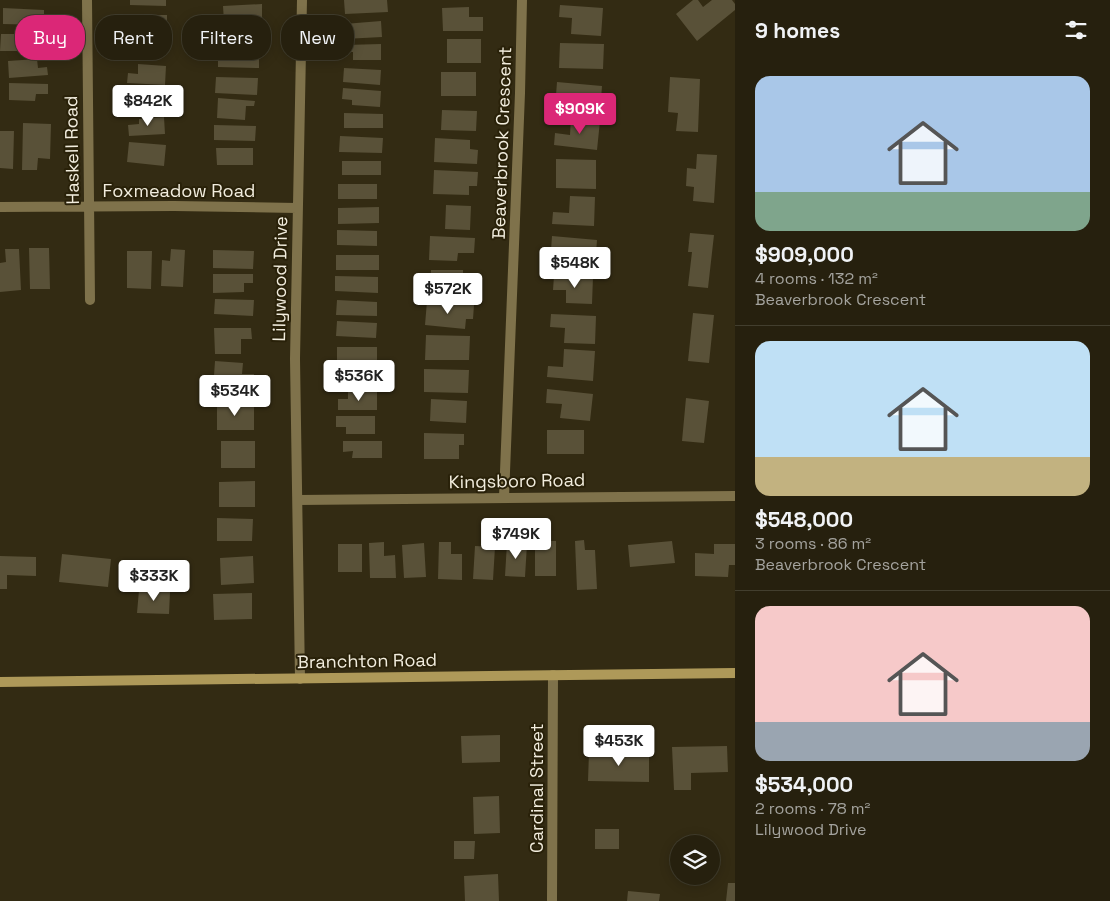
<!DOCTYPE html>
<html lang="en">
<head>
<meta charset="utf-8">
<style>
	:root { --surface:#26200e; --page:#2e2817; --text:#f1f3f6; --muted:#a4a39e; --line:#423e2e; --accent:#db2777 }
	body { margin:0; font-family:"Space Grotesk",sans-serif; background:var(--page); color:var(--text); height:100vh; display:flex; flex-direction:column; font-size:19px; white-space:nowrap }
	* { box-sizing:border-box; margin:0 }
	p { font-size:16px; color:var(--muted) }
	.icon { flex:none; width:28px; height:28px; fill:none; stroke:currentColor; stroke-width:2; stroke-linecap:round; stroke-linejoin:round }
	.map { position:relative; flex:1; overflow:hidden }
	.drawer { display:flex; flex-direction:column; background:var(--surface); width:375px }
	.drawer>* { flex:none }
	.guide { position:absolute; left:15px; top:15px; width:475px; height:45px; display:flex; gap:10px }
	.controls { position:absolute; left:670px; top:835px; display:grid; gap:10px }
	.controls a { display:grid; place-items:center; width:50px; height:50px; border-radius:50%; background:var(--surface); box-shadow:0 2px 12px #0003,0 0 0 1px var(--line); font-size:25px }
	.price { position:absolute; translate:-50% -42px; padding:0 11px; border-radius:5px; background:#fff; color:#222; font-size:16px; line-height:32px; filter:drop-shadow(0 1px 2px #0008) }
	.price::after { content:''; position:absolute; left:50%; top:30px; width:15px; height:11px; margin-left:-8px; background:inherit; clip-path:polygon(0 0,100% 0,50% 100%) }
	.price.on { background:var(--accent); color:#fff }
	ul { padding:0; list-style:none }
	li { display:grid; align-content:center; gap:10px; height:265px; padding:0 20px }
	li+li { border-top:1px solid var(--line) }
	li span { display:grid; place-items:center; height:155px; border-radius:15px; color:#555 }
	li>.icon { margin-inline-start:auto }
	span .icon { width:90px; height:90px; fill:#fffc; stroke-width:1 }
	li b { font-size:21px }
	h2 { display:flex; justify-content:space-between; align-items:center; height:60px; padding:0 20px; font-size:21px }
	.pill { padding:0 18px; border-radius:20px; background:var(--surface); box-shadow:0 2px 12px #0003,0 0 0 1px var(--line); font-size:18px; line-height:45px }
	.pill.on { background:var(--accent); color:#fff }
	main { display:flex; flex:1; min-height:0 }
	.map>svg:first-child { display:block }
	.building { fill:#595138 }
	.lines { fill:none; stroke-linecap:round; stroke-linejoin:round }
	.street { stroke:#7f724b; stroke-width:10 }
	.secondary { stroke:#ae9959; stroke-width:10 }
	.labels { text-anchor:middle; stroke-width:4; stroke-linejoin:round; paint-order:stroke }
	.street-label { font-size:18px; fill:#f2edde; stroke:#292109 }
</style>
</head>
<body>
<main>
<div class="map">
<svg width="735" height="901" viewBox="0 0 735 901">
	<rect width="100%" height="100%" fill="#332b13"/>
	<!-- building -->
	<path class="building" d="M130,0H166V6L130,5Z
		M344,0H387L388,12L345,14Z
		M693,0H698L703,7L712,0H732L735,4V10L697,41L676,14Z
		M262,4V20L224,22L223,6Z
		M560,5L603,8L601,36L571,34L572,18L559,17Z
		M469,7V17H483V31H443L442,8Z
		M3,8L44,10V25L3,24Z
		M129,15H167V33L129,32Z
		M381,21L382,37L344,39V24Z
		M218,31L259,32V47L218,45Z
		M1,34H48L47,51H0Z
		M161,39V55L130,56V40Z
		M447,39H481V63H447Z
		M560,43L604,44L603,69L559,68Z
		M381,44V60H353V52H345V45Z
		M218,52L259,53V68L218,67Z
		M37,59L38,68L47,67L48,75L9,78L8,61Z
		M138,64L166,66L165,85L127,83L128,73L138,74Z
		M344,68L381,70L380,85L343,82Z
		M441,72H476V96H441Z
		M216,77L258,78L257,95L215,93Z
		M670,77L700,79L698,132L676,131L678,113L668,112Z
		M557,82L602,86L600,113L568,110L570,97L556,95Z
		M9,83L48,84V94H36L35,101L9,100Z
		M343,88L381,91L380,107L352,105V100L342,99Z
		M160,91L161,109L129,111L128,93Z
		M218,98L255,101L254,106H246L245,120L217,118Z
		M442,110L477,111L476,131L441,130Z
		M344,113L383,114V128H344Z
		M164,117L165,134L129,136L128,125L139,124V119Z
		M571,118L600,121L597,150L554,145L555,133L570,135Z
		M23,123L51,124L50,159L38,158L37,170H22Z
		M214,125L256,126L255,141L214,140Z
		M0,131H14L13,169L0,168Z
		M340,136L383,138L382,153L339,152Z
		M435,138L470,140V149L478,150L477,164L434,162Z
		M129,142L166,145L164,166L127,162Z
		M216,148H253V165H217Z
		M697,154L717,155L714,203L693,201L694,187L686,186L687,168L696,169Z
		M556,159L596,160V189L556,188Z
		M342,161H381V175H342Z
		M434,170L478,172L477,186H469V195L433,194Z
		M338,184H377V199H338Z
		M570,196L595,197L594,226L552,224L553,212L569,213Z
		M446,205L471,206L470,230L445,229Z
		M379,207V223L338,224V208Z
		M337,230L377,231V246L337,245Z
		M690,233L714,235L708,288L688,286L692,252H688Z
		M430,236L475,238L474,253H458L457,261L429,260Z
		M552,236L597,240L595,267L569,265L570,251L551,250Z
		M29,248H49L50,289H30Z
		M5,249H19L21,290L0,292V263L6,262Z
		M171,249L185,250L183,287L161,286L162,260L170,261Z
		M213,250L254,251L253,269L213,268Z
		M127,251H152L151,289L127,288Z
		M336,255H379V270H336Z
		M431,270H463V277H474V293H430Z
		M213,274H253V283H244V292L213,293Z
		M335,276L378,277V293L335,291Z
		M554,276L593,277L592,304L566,303V290H553Z
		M215,299L254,300L253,316L214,314Z
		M337,300L377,302V316L336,315Z
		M427,301L474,305L473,319H466L465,329L425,325Z
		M693,313L714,315L709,363L688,361Z
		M551,314L596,316L595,344L564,343L565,328L550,327Z
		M337,321L377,323L376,338L336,336Z
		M214,328H251L252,339H241V354H215Z
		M426,335L470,336L469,360H425Z
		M337,347H377V363H337Z
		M564,349L595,351L593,381L547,377L548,366L563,367Z
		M215,361L243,363L242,374H254L253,392L213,390Z
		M337,368H377V385L337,384Z
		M424,369L469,370L468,393L424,392Z
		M547,389L593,394L590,421L560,418L562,404L546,403Z
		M348,392H377V410H338V399H348Z
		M686,398L709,401L704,443L682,441Z
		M431,399L467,401L466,423L430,421Z
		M217,404H254V430H217Z
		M336,416H375V434H346V427H336Z
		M547,430H584V454H547Z
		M424,433L464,434V445H459V459H424Z
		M221,441H255V468H221Z
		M343,441H382V458H352L353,451L343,452Z
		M255,481V507H219V482Z
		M217,518L253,519L252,541H217Z
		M584,540L585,550H595L597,589L577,590L575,541Z
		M535,541H556V576H535Z
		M672,541L675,563L630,567L628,545Z
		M384,542V556L395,555L396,578H370L369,543Z
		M439,542H451V554H462V580L438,579Z
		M424,543L426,577L404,578L402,545Z
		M507,543L527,544L525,577L505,576Z
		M338,544H362V572H338Z
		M714,544H735V565H729L728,577L695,576V553L714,554Z
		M475,546L495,547L493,580L473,579Z
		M62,554L111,559L108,587L59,582Z
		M0,556L36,557V576L7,575V589H0Z
		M253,556L254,583L221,585L220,558Z
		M139,590L170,592L169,614L137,613Z
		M252,593V619L214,620L213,594Z
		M500,735V762L462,763L461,736Z
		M727,746L728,772L691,773V790H674L672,747Z
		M589,752H649V782L588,781Z
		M499,796L500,833L474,834L473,797Z
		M595,829H619V849H595Z
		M454,841H475L474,859H454Z
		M498,874L499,901H465L464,876Z
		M728,883H735V901H726Z
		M628,891L660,894L659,901H627Z"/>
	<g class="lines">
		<!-- street -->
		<path class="street" d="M87,0L90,300
			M0,207L174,206L297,208
			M504,497L520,93L522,0
			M298,500L735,496
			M300,679L295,359L302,0
			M552,901L553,675"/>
		<!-- secondary -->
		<path class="secondary" d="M0,682L735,673"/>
	</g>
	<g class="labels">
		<!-- street labels -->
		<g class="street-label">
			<text transform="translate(502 143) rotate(-88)" y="6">Beaverbrook Crescent</text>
			<text transform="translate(72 150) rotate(-91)" y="6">Haskell Road</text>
			<text x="179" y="197">Foxmeadow Road</text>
			<text transform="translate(280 279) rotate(-89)" y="6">Lilywood Drive</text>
			<text transform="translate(517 481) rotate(-1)" y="6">Kingsboro Road</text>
			<text transform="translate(367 661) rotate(-1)" y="6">Branchton Road</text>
			<text transform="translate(537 788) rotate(-90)" y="6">Cardinal Street</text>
		</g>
	</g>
</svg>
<div class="controls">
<a><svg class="icon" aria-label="layers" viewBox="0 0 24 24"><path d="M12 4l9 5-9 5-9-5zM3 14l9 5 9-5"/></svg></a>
</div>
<b class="price" style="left:148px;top:127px">$842K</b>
<b class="price on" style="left:580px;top:135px">$909K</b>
<b class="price" style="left:575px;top:289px">$548K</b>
<b class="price" style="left:448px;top:315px">$572K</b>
<b class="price" style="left:359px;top:402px">$536K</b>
<b class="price" style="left:235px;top:417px">$534K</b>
<b class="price" style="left:516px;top:560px">$749K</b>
<b class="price" style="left:154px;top:602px">$333K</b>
<b class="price" style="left:619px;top:767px">$453K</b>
<div class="guide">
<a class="pill on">Buy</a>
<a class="pill">Rent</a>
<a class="pill">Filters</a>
<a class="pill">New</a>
</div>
</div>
<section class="drawer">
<h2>9 homes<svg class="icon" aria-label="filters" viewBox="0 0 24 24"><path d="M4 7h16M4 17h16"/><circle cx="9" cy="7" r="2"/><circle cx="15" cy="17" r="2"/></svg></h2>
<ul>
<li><span style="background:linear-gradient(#a9c7e8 75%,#7fa58c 0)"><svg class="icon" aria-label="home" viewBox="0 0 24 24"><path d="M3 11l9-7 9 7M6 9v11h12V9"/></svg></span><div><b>$909,000</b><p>4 rooms · 132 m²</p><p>Beaverbrook Crescent</p></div></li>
<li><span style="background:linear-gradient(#bfe0f5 75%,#c2b280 0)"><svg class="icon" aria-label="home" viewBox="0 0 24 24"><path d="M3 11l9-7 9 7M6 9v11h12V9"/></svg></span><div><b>$548,000</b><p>3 rooms · 86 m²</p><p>Beaverbrook Crescent</p></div></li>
<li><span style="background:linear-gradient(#f6c9c9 75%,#9aa5b1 0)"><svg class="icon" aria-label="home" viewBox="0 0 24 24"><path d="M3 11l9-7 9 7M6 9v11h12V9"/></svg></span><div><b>$534,000</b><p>2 rooms · 78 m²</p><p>Lilywood Drive</p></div></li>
</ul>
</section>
</main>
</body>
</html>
